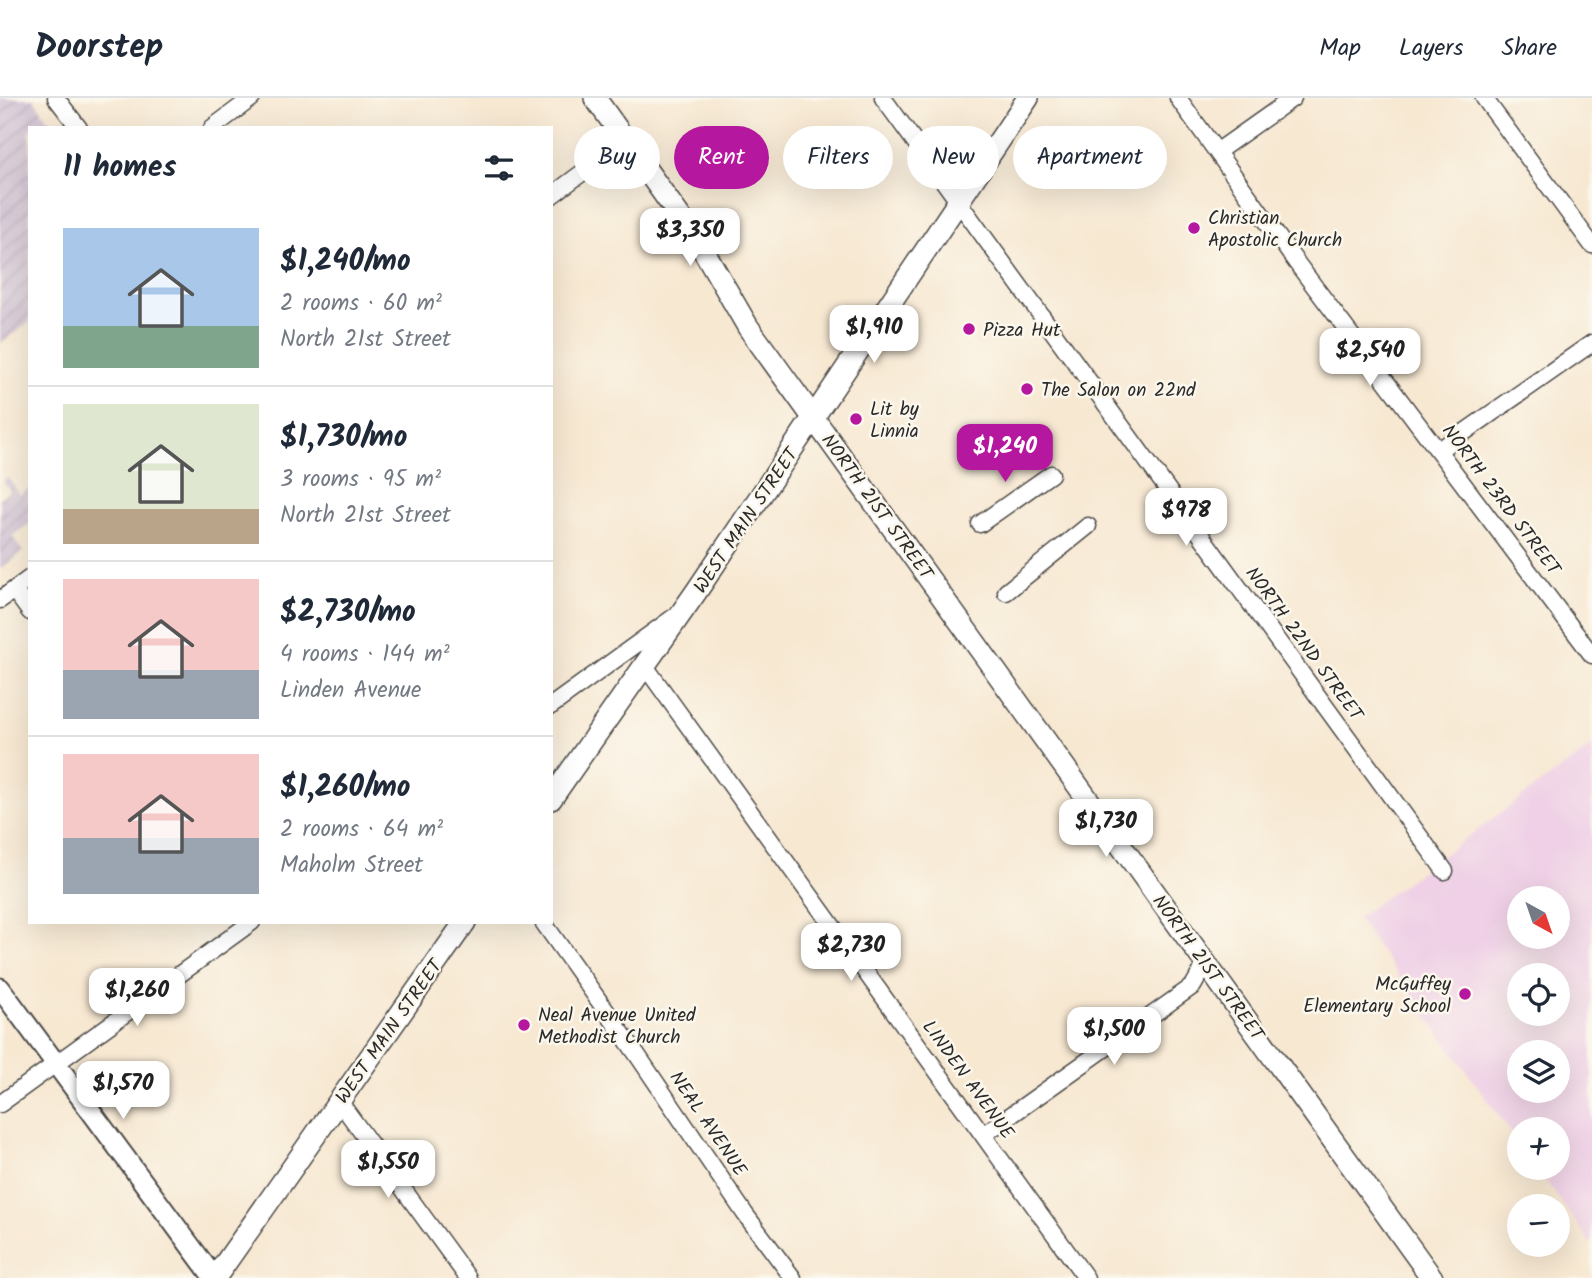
<!DOCTYPE html>
<html lang="en">
<head>
<meta charset="utf-8">
<style>
	:root { --surface:#fff; --page:#f2f2f3; --text:#1f2937; --muted:#747a83; --line:#e0e1e3; --accent:#b5179e }
	body { margin:0; font-family:Kalam,sans-serif; background:var(--page); color:var(--text); height:100vh; display:flex; flex-direction:column; font-size:26px; white-space:nowrap }
	* { box-sizing:border-box; margin:0 }
	p { font-size:23px; color:var(--muted) }
	.icon { flex:none; width:38px; height:38px; fill:none; stroke:currentColor; stroke-width:2; stroke-linecap:round; stroke-linejoin:round }
	.map { position:relative; flex:1; overflow:hidden }
	.side { position:absolute; left:28px; top:28px; width:525px; height:798px; display:flex; flex-direction:column; background:var(--surface); border-radius:0px; box-shadow:0 7px 28px #0002 }
	.side>* { flex:none }
	.banner { position:absolute; left:574px; top:28px; width:665px; height:63px; display:flex; gap:14px }
	.needle { width:46px; rotate:140deg }
	.fabs { position:absolute; left:1507px; top:788px; display:grid; gap:14px }
	.fabs a { display:grid; place-items:center; width:63px; height:63px; border-radius:50%; background:var(--surface); box-shadow:0 7px 28px #0002; font-size:35px }
	.price { position:absolute; translate:-50% -60px; padding:0 16px; border-radius:14px; background:#fff; color:#222; font-size:23px; line-height:46px; filter:drop-shadow(0 2px 4px #0008) }
	.price::after { content:''; position:absolute; left:50%; top:42px; width:21px; height:16px; margin-left:-10px; background:inherit; clip-path:polygon(0 0,100% 0,50% 100%) }
	.price.active { background:var(--accent); color:#fff }
	ul { padding:0; list-style:none }
	li { display:flex; align-items:center; gap:21px; height:175px; padding:0 35px }
	li+li { border-top:2px solid var(--line) }
	li span { display:grid; place-items:center; flex:none; width:196px; height:140px; border-radius:0px; color:#555 }
	li>.icon { margin-inline-start:auto }
	span .icon { width:84px; height:84px; fill:#fffc; stroke-width:1 }
	li b { font-size:30px }
	h2 { display:flex; justify-content:space-between; align-items:center; height:84px; padding:0 35px; font-size:30px }
	.tag { padding:0 24px; border-radius:32px; background:var(--surface); box-shadow:0 7px 28px #0002; font-size:24px; line-height:63px }
	.tag.active { background:var(--accent); color:#fff }
	header { display:flex; align-items:center; gap:42px; box-sizing:border-box; height:98px; padding:0 35px; background:var(--surface); border-bottom:2px solid var(--line) }
	header strong { font-size:33px }
	nav { display:flex; gap:38px; margin-inline-start:auto; font-size:24px }
	.map>svg:first-child { display:block }
	.built { fill:#efd0e6; fill-rule:evenodd }
	.industrial { fill:url(#industrial-furrows) }
	.lines { fill:none; stroke-linecap:round; stroke-linejoin:round }
	.minor-casing { stroke:#4a4744; stroke-width:19 }
	.tertiary-casing { stroke:#4a4744; stroke-width:23 }
	.secondary-casing { stroke:#4a4744; stroke-width:24 }
	.minor { stroke:#fff; stroke-width:16 }
	.tertiary { stroke:#fff; stroke-width:19 }
	.secondary { stroke:#fff; stroke-width:21 }
	.poi-dot { fill:#b5179e; stroke:#fbf7ec; stroke-width:2.5 }
	.labels { text-anchor:middle; stroke-width:5; stroke-linejoin:round; paint-order:stroke }
	.poi-label { font-size:19px; fill:#2b2b2b; stroke:#fbf7ec; text-anchor:start }
	.street-label { font-size:19px; fill:#2b2b2b; stroke:#fbf7ec }
</style>
</head>
<body>
<header>
<strong>Doorstep</strong>
<nav><a>Map</a><a>Layers</a><a>Share</a></nav>
</header>
<div class="map">
<svg width="1592" height="1180" viewBox="0 0 1592 1180">
	<defs>
		<pattern id="industrial-furrows" width="10" height="10" patternUnits="userSpaceOnUse" patternTransform="scale(1.75)"><rect width="10" height="10" fill="#cdbed2"/><path d="M-1 1l2-2M0 10L10 0M9 11l2-2" fill="none" stroke="#b0a3b4"/></pattern>
	</defs>
	<rect width="100%" height="100%" fill="#fbf7ec"/>
	<filter id="ink" filterUnits="userSpaceOnUse"><feTurbulence type="fractalNoise" baseFrequency=".0143" numOctaves="2"/><feDisplacementMap in="SourceGraphic" scale="14" xChannelSelector="R" yChannelSelector="G"/><feConvolveMatrix kernelMatrix="1 2 1 2 8 2 1 2 1" color-interpolation-filters="sRGB"/></filter>
	<filter id="wash" filterUnits="userSpaceOnUse"><feTurbulence type="fractalNoise" baseFrequency=".00686" numOctaves="4" result="noise"/><feDisplacementMap in="SourceGraphic" scale="28" xChannelSelector="R" yChannelSelector="G"/><feGaussianBlur stdDeviation="1.57" result="paint"/><feColorMatrix in="noise" values="0 0 0 0 0 0 0 0 0 0 0 0 0 0 0 0 0 1.4 0 .05"/><feComposite in="paint" operator="in"/></filter>
	<g filter="url(#wash)">
		<rect width="100%" height="100%" fill="#f7e8d2"/>
		<!-- built -->
		<path class="built" d="M1592,648V1147L1536,1069H1558V1031H1519V1046L1357,820ZM1519,800H1558V838H1519ZM1519,877H1558V915H1519ZM1519,954H1558V992H1519Z"/>
		<!-- industrial -->
		<path class="industrial" d="M0,0H33L54,30H30V224L0,245Z
			M8,380L20,397L30,390V425L12,438L23,454L0,471V400L10,393L3,383Z"/>
	</g>
	<g filter="url(#ink)">
		<g class="lines">
			<!-- minor casing -->
			<g class="minor-casing">
				<path id="minor" d="M56,0L79,30
					M883,0L1445,773
					M1178,0L1296,164L1592,557
					M1484,0L1592,147
					M212,30L252,0
					M1218,53L1293,0
					M551,98L626,42
					M1439,352L1592,245
					M980,426L1051,376
					M14,492L30,514
					M1006,494L1088,428
					M0,502L30,480
					M645,568L1086,1180
					M551,608L674,519
					M543,824L636,955L745,1116L793,1180
					M339,1003L468,1180
					M0,1006L252,824
					M983,1037L1193,888L1206,865"/>
			</g>
			<!-- tertiary casing -->
			<g class="tertiary-casing">
				<path id="tertiary" d="M0,890L214,1180"/>
			</g>
			<!-- secondary casing -->
			<g class="secondary-casing">
				<path id="secondary" d="M595,0L701,148L748,229L1432,1180
					M551,701L696,494L1028,0
					M215,1180L465,824"/>
			</g>
			<!-- minor -->
			<use href="#minor" class="minor"/>
			<!-- tertiary -->
			<use href="#tertiary" class="tertiary"/>
			<!-- secondary -->
			<use href="#secondary" class="secondary"/>
		</g>
	</g>
	<!-- markers -->
	<g class="poi-dot">
		<circle cx="1194" cy="130" r="7"/>
		<circle cx="969" cy="231" r="7"/>
		<circle cx="1027" cy="291" r="7"/>
		<circle cx="856" cy="321" r="7"/>
		<circle cx="1465" cy="896" r="7"/>
		<circle cx="524" cy="927" r="7"/>
	</g>
	<g class="labels">
		<!-- poi labels -->
		<g class="poi-label">
			<text x="1208" y="126">Christian<tspan x="1208" dy="22">Apostolic Church</tspan></text>
			<text x="983" y="238">Pizza Hut</text>
			<text x="1041" y="298">The Salon on 22nd</text>
			<text x="870" y="317">Lit by<tspan x="870" dy="22">Linnia</tspan></text>
			<text x="1451" y="892" text-anchor="end">McGuffey<tspan x="1451" dy="22">Elementary School</tspan></text>
			<text x="538" y="923">Neal Avenue United<tspan x="538" dy="22">Methodist Church</tspan></text>
		</g>
		<!-- street labels -->
		<g class="street-label">
			<text transform="translate(1502 401) rotate(53)" y="7">NORTH 23RD STREET</text>
			<text transform="translate(878 408) rotate(54)" y="7">NORTH 21ST STREET</text>
			<text transform="translate(745 422) rotate(-56)" y="7">WEST MAIN STREET</text>
			<text transform="translate(1305 545) rotate(54)" y="7">NORTH 22ND STREET</text>
			<text transform="translate(1209 869) rotate(54)" y="7">NORTH 21ST STREET</text>
			<text transform="translate(388 933) rotate(-55)" y="7">WEST MAIN STREET</text>
			<text transform="translate(969 981) rotate(54)" y="7">LINDEN AVENUE</text>
			<text transform="translate(709 1025) rotate(56)" y="7">NEAL AVENUE</text>
		</g>
	</g>
</svg>
<div class="fabs">
<a><svg class="needle" viewBox="-14 -14 28 28"><path d="M0-13l5 13h-10z" fill="#e53935"/><path d="M0 13l5-13h-10z" fill="#747a83"/></svg></a>
<a><svg class="icon" aria-label="locate" viewBox="0 0 24 24"><circle cx="12" cy="12" r="6"/><path d="M12 2v4M12 18v4M2 12h4M18 12h4"/></svg></a>
<a><svg class="icon" aria-label="layers" viewBox="0 0 24 24"><path d="M12 4l9 5-9 5-9-5zM3 14l9 5 9-5"/></svg></a>
<a>+</a>
<a>−</a>
</div>
<b class="price" style="left:690px;top:170px">$3,350</b>
<b class="price" style="left:874px;top:267px">$1,910</b>
<b class="price" style="left:1370px;top:290px">$2,540</b>
<b class="price active" style="left:1005px;top:386px">$1,240</b>
<b class="price" style="left:1186px;top:450px">$978</b>
<b class="price" style="left:1106px;top:761px">$1,730</b>
<b class="price" style="left:851px;top:885px">$2,730</b>
<b class="price" style="left:137px;top:930px">$1,260</b>
<b class="price" style="left:1114px;top:969px">$1,500</b>
<b class="price" style="left:123px;top:1023px">$1,570</b>
<b class="price" style="left:388px;top:1102px">$1,550</b>
<div class="banner">
<a class="tag">Buy</a>
<a class="tag active">Rent</a>
<a class="tag">Filters</a>
<a class="tag">New</a>
<a class="tag">Apartment</a>
</div>
<section class="side">
<h2>11 homes<svg class="icon" aria-label="filters" viewBox="0 0 24 24"><path d="M4 7h16M4 17h16"/><circle cx="9" cy="7" r="2"/><circle cx="15" cy="17" r="2"/></svg></h2>
<ul>
<li><span style="background:linear-gradient(#a9c7e8 70%,#7fa58c 0)"><svg class="icon" aria-label="home" viewBox="0 0 24 24"><path d="M3 11l9-7 9 7M6 9v11h12V9"/></svg></span><div><b>$1,240/mo</b><p>2 rooms · 60 m²</p><p>North 21st Street</p></div></li>
<li><span style="background:linear-gradient(#dfe7d0 75%,#b9a48a 0)"><svg class="icon" aria-label="home" viewBox="0 0 24 24"><path d="M3 11l9-7 9 7M6 9v11h12V9"/></svg></span><div><b>$1,730/mo</b><p>3 rooms · 95 m²</p><p>North 21st Street</p></div></li>
<li><span style="background:linear-gradient(#f6c9c9 65%,#9aa5b1 0)"><svg class="icon" aria-label="home" viewBox="0 0 24 24"><path d="M3 11l9-7 9 7M6 9v11h12V9"/></svg></span><div><b>$2,730/mo</b><p>4 rooms · 144 m²</p><p>Linden Avenue</p></div></li>
<li><span style="background:linear-gradient(#f6c9c9 60%,#9aa5b1 0)"><svg class="icon" aria-label="home" viewBox="0 0 24 24"><path d="M3 11l9-7 9 7M6 9v11h12V9"/></svg></span><div><b>$1,260/mo</b><p>2 rooms · 64 m²</p><p>Maholm Street</p></div></li>
</ul>
</section>
</div>
</body>
</html>
